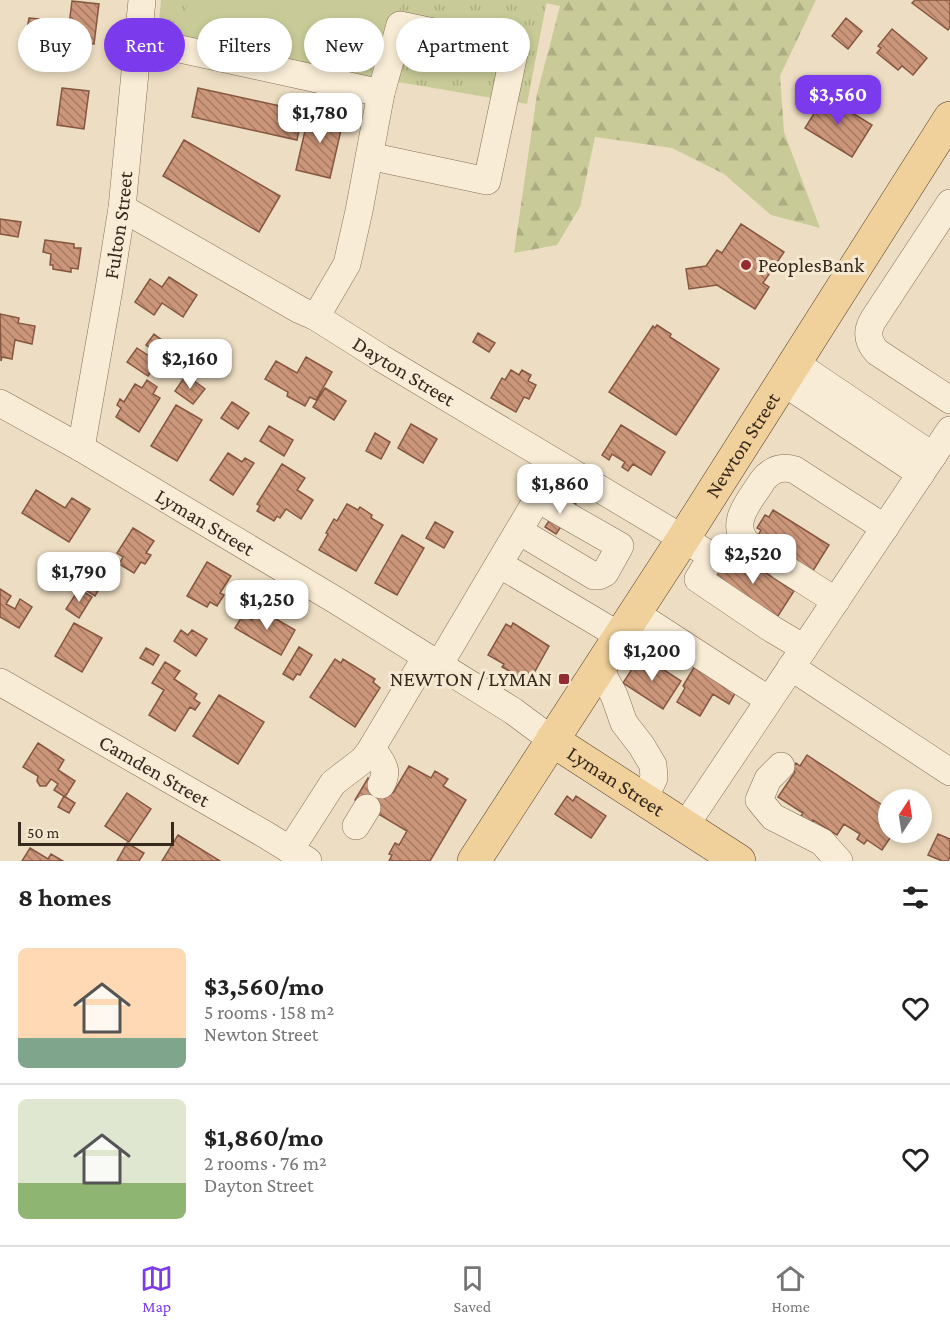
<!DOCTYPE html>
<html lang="en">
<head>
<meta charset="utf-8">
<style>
	:root { --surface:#fff; --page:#f2f2f2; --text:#222; --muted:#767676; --line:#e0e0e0; --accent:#7c3aed }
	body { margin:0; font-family:"Crimson Pro",serif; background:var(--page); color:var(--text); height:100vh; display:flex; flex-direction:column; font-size:22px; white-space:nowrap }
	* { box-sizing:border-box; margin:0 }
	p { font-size:20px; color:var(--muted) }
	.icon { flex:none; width:33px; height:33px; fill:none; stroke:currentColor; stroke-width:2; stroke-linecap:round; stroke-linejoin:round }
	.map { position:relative; height:861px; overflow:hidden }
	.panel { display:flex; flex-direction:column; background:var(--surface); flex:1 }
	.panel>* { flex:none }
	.banner { position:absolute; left:18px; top:18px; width:600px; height:54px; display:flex; gap:12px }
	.needle { width:39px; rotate:12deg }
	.controls { position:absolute; left:878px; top:789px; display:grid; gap:12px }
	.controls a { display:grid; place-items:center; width:54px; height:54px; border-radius:50%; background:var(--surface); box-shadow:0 3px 9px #0003; font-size:30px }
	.scale { position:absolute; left:18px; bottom:15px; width:156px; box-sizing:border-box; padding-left:6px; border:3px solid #37291e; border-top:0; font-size:16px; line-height:21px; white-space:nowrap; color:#37291e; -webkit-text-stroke:4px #f5e9d2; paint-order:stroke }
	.price { position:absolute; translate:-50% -51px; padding:0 14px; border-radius:12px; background:#fff; color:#222; font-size:20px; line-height:39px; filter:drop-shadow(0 2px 3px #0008) }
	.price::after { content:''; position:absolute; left:50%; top:36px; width:18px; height:14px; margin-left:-9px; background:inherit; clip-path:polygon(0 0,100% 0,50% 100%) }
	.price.current { background:var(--accent); color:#fff }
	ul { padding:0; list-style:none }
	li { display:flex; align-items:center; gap:18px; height:150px; padding:0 18px }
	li+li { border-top:2px solid var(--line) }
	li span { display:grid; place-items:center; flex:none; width:168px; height:120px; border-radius:9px; color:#555 }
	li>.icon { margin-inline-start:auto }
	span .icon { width:72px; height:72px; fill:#fffc; stroke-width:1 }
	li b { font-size:26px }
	h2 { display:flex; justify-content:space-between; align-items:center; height:72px; padding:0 18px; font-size:26px }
	.chip { padding:0 21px; border-radius:27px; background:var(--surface); box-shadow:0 3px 9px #0003; font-size:21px; line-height:54px }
	.chip.current { background:var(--accent); color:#fff }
	.dock { display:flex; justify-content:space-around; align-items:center; height:84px; border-top:2px solid var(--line); background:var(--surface); font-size:16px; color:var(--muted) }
	.dock a { display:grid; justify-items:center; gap:3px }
	.dock .current { color:var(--accent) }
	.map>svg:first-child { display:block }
	.grass { fill:url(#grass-tufts) }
	.forest { fill:url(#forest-firs) }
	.garden { fill:#c8cb97 }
	.building { fill:url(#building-back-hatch); stroke:#865740; stroke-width:1.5 }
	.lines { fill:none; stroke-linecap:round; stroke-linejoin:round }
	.minor-casing { stroke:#876f5a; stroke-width:28 }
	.major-casing { stroke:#553e2e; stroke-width:34 }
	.minor { stroke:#f8ecd6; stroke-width:27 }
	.major { stroke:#f0d09b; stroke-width:33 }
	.poi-dot { fill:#952b32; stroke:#f5e9d2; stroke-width:2 }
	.labels { text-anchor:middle; stroke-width:6; stroke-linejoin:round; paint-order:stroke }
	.street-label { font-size:21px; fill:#37291e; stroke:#f5e9d2 }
	.poi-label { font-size:21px; fill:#37291e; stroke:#f5e9d2; text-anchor:start }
</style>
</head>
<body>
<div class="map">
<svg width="950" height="861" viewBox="0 0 950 861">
	<defs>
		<pattern id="grass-tufts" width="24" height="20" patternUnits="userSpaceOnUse" patternTransform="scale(1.5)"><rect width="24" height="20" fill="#c8cb97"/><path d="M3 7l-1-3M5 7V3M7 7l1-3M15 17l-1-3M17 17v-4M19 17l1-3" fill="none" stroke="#acae82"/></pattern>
		<pattern id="forest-firs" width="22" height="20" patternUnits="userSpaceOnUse" patternTransform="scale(1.5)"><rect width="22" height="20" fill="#c8cb97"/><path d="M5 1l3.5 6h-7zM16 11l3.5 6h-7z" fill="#acae82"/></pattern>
		<pattern id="building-back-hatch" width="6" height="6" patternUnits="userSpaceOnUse" patternTransform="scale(1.5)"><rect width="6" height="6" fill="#cb9679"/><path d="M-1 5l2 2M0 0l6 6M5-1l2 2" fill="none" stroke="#a67a63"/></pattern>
	</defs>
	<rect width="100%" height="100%" fill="#eddec3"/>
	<!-- grass -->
	<path class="grass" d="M161,0H547L527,104L157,41Z"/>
	<!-- forest -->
	<path class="forest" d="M531,0H816L780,76L784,132L820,228L771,215L724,174L672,148L595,137L580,207L557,245L514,253L537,94L560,6Z"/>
	<!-- garden -->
	<path class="garden" d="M188,0H401L399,15L346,81L183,46Z"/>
	<!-- building -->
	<path class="building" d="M915,0H950V27L948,30L912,3Z
		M72,1L99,4L94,44L67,41Z
		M29,18L39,19L37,37L26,35Z
		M846,18L862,31L848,49L832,36Z
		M892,29L927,58L913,75L902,66L898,70L877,53L881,48L878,46Z
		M62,88L89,91L84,129L57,125Z
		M198,88L303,111L297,140L192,117Z
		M825,96L872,125L852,157L805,128Z
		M310,109L344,117L330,178L296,170Z
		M184,140L280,196L259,232L163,176Z
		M0,219L21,222L18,237L0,234Z
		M741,224L784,252L763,283L769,287L755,309L717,285L689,289L686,269L706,266L717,250L722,253Z
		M45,240L74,244V248H81L78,269L71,268V272L53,269V265H50L51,254L43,252Z
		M169,277L197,295L183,317L162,303L154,315L135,302L150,279L162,287Z
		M0,314L19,318L18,323L35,326L32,344L15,340L12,359L2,357L1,361Z
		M657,325L671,334L670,337L719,369L676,435L609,392L653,326L655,328Z
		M478,333L495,343L489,352L473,342Z
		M154,334L167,344L160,355L146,345Z
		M137,348L158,362L148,376L127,362Z
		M306,357L332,372L316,400L310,397L305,406L287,396L288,392L265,379L276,361L297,373Z
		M511,370L519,375L522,370L531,375L528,381L536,385L529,399L524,397L516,412L491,398L502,378L505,380Z
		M186,375L205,389L193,404L175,391Z
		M147,380L157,387L153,394L160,398L139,432L116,417L121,408L117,405L120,399L124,402L135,384L142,388Z
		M325,388L346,401L334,420L313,407Z
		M232,402L249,413L238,429L221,418Z
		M176,405L202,420L177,461L151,446Z
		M411,424L437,439L423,463L398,448Z
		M621,425L665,452L651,475L633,464L628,471L622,467L625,462L612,454L609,460L602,455Z
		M269,426L293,440L284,456L260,441Z
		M375,433L390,442L381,459L366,451Z
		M228,453L242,462L245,458L254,463L233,495L210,480Z
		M282,464L305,478L297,490L313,500L301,519L286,509L280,518L277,516L274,521L257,511L260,506L257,504Z
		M36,490L65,508L72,498L90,509L69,542L22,513Z
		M564,497L576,504L556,534L545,527Z
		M347,504L358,510L360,507L372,515L371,518L383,525L356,571L319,550L328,534L326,533L334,519L337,521Z
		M773,510L829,545L811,574L756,539L761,530L757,528L765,515L769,517Z
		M435,522L453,532L444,548L426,538Z
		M133,528L154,541L146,553L151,555L145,564L141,562L134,573L119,564L123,557L117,553Z
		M402,535L424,548L397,595L375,583Z
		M730,550L794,591L776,619L712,579Z
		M207,562L231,576L220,593L224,595L217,606L210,602L207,607L187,596Z
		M87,565L107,576L95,596L76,584Z
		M0,589L11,596L6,604L15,609L20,599L32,607L19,628L0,617Z
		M79,589L92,597L79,618L66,609Z
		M259,609L295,630L281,655L235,628L243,615L252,620Z
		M74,623L102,638L82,672L55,656Z
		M513,623L549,646L529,682L502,667L504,664L488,655L506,624L511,627Z
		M181,630L188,635L192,630L207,639L196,656L174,641Z
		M299,647L312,655L300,675L297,674L293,680L283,674Z
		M146,648L159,655L153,665L140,658Z
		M641,655L681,681L663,709L623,683Z
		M335,659L341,663L343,659L375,679L373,682L380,688L355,727L310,697Z
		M165,662L180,671L174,679L197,694L194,699L200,703L195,710L190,707L175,731L149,715L164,690L152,683Z
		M696,664L737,690L729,704L713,694L700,716L677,702L685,688L683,686Z
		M219,695L264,722L238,764L193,736Z
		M38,743L64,760L58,770L75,781L65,797L54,790L58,784L51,779L46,786H40L37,781L38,776L23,767Z
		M807,755L888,809V832H894L882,850L867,840L864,844L857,839L860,834L844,824L837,835L813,820L809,825L799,819L803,813L778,797L795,772L792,769L796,763L800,766Z
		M409,766L431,778L435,771L448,779L443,786L466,800L430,861H389L392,855L389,854L395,843L399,845L407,831L355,800L368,778L393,793Z
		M127,793L151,809L129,842L105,826Z
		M64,796L75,803L69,813L58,807Z
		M567,796L573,801L576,796L606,816L591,838L555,814Z
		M938,834L950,839V857L948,861H942L928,855Z
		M178,835L220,861H162Z
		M127,843L144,853L139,861H117Z
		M30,848L48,859L51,854L63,861H22Z"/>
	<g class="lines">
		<!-- minor casing -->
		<g class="minor-casing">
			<g id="minor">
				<path d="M139,40L381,93"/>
				<path d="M950,203L873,320C866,332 868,342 877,352L950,400"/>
				<path id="s1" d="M122,208L300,310L316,317L381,358L712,556L698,579L772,629L804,648"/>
				<path d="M316,317L347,264L359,211L381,93L400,25L515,49L487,181L369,156"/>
				<path d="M795,363L933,456"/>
				<path d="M783,382L921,474"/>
				<path id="s2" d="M0,403L81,448L337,601L513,711L552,740"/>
				<path id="s3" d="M81,448L109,289L122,208L142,0"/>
				<path d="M519,531L594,576H599L605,573L620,546L538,499"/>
				<path d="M768,558C761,554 753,550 748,544C727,524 751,499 763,480C772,469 782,466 795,470L885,528"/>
				<path d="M499,564L620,636"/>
				<path d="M781,566L836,601"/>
				<path d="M635,613L769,700"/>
				<path d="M439,665L558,464"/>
				<path d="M791,667L950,772"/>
				<path d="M599,668L614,695L624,723L641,745L653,765L654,778L644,799"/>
				<path id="s4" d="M0,682L266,835L308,861"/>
				<path d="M372,748C381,762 390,769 381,785"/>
				<path d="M781,766L768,779L759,800L773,817L822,842L839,861"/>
				<path d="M356,826L367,808"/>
				<path d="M685,826L950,430"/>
				<path d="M290,850L333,783L363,760L370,751L426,657"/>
			</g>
		</g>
		<!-- major casing -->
		<g class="major-casing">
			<g id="major">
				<path id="s5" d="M552,740L739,861"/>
				<path id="s6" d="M474,861L683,539L950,118"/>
			</g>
		</g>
		<!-- minor -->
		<use href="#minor" class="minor"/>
		<!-- major -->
		<use href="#major" class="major"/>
	</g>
	<!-- markers -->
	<g class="poi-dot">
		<circle cx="746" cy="265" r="6"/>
		<rect x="558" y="673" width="12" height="12" rx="3"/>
	</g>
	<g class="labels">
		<!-- street labels -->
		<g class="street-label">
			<text dy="7" stroke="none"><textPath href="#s3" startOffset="226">Fulton Street</textPath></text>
			<text dy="7" stroke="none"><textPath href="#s1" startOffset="326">Dayton Street</textPath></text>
			<text dy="7" stroke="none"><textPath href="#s6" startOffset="495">Newton Street</textPath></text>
			<text dy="7" stroke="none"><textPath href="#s2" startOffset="237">Lyman Street</textPath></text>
			<text dy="7" stroke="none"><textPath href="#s4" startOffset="178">Camden Street</textPath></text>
			<text dy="7" stroke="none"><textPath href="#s5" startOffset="76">Lyman Street</textPath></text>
		</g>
		<!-- poi labels -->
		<g class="poi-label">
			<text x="758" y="272">PeoplesBank</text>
			<text x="552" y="686" text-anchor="end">NEWTON / LYMAN</text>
		</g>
	</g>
</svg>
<div class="controls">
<a><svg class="needle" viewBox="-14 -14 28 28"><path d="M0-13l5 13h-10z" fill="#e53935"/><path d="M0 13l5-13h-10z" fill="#767676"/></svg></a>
</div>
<div class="scale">50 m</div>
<b class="price current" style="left:838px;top:126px">$3,560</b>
<b class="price" style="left:320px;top:144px">$1,780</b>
<b class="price" style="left:190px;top:390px">$2,160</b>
<b class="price" style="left:560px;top:515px">$1,860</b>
<b class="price" style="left:753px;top:585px">$2,520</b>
<b class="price" style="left:79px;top:603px">$1,790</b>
<b class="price" style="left:267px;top:631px">$1,250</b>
<b class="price" style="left:652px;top:682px">$1,200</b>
<div class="banner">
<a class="chip">Buy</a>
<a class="chip current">Rent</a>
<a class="chip">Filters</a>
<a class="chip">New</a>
<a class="chip">Apartment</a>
</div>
</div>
<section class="panel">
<h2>8 homes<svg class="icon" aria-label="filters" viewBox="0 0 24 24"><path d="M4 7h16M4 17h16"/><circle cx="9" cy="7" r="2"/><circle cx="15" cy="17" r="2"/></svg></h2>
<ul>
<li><span style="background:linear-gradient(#ffd9b3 75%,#7fa58c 0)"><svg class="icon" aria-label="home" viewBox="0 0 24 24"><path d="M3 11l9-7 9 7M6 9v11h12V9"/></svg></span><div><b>$3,560/mo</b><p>5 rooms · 158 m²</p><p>Newton Street</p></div><svg class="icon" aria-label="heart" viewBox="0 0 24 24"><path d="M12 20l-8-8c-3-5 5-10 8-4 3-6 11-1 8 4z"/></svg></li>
<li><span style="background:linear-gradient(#dfe7d0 70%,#8fb573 0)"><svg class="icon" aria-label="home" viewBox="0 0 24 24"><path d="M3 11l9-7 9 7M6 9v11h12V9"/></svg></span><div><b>$1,860/mo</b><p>2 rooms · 76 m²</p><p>Dayton Street</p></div><svg class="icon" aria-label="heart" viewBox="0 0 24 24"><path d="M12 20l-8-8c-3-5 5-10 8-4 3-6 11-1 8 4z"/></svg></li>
</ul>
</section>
<nav class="dock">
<a class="current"><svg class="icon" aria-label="map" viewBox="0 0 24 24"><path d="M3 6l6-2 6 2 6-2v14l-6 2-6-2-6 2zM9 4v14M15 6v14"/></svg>Map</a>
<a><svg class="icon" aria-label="saved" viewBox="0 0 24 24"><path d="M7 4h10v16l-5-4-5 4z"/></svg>Saved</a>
<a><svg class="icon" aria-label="home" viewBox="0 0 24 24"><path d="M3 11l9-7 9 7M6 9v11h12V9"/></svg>Home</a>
</nav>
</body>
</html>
